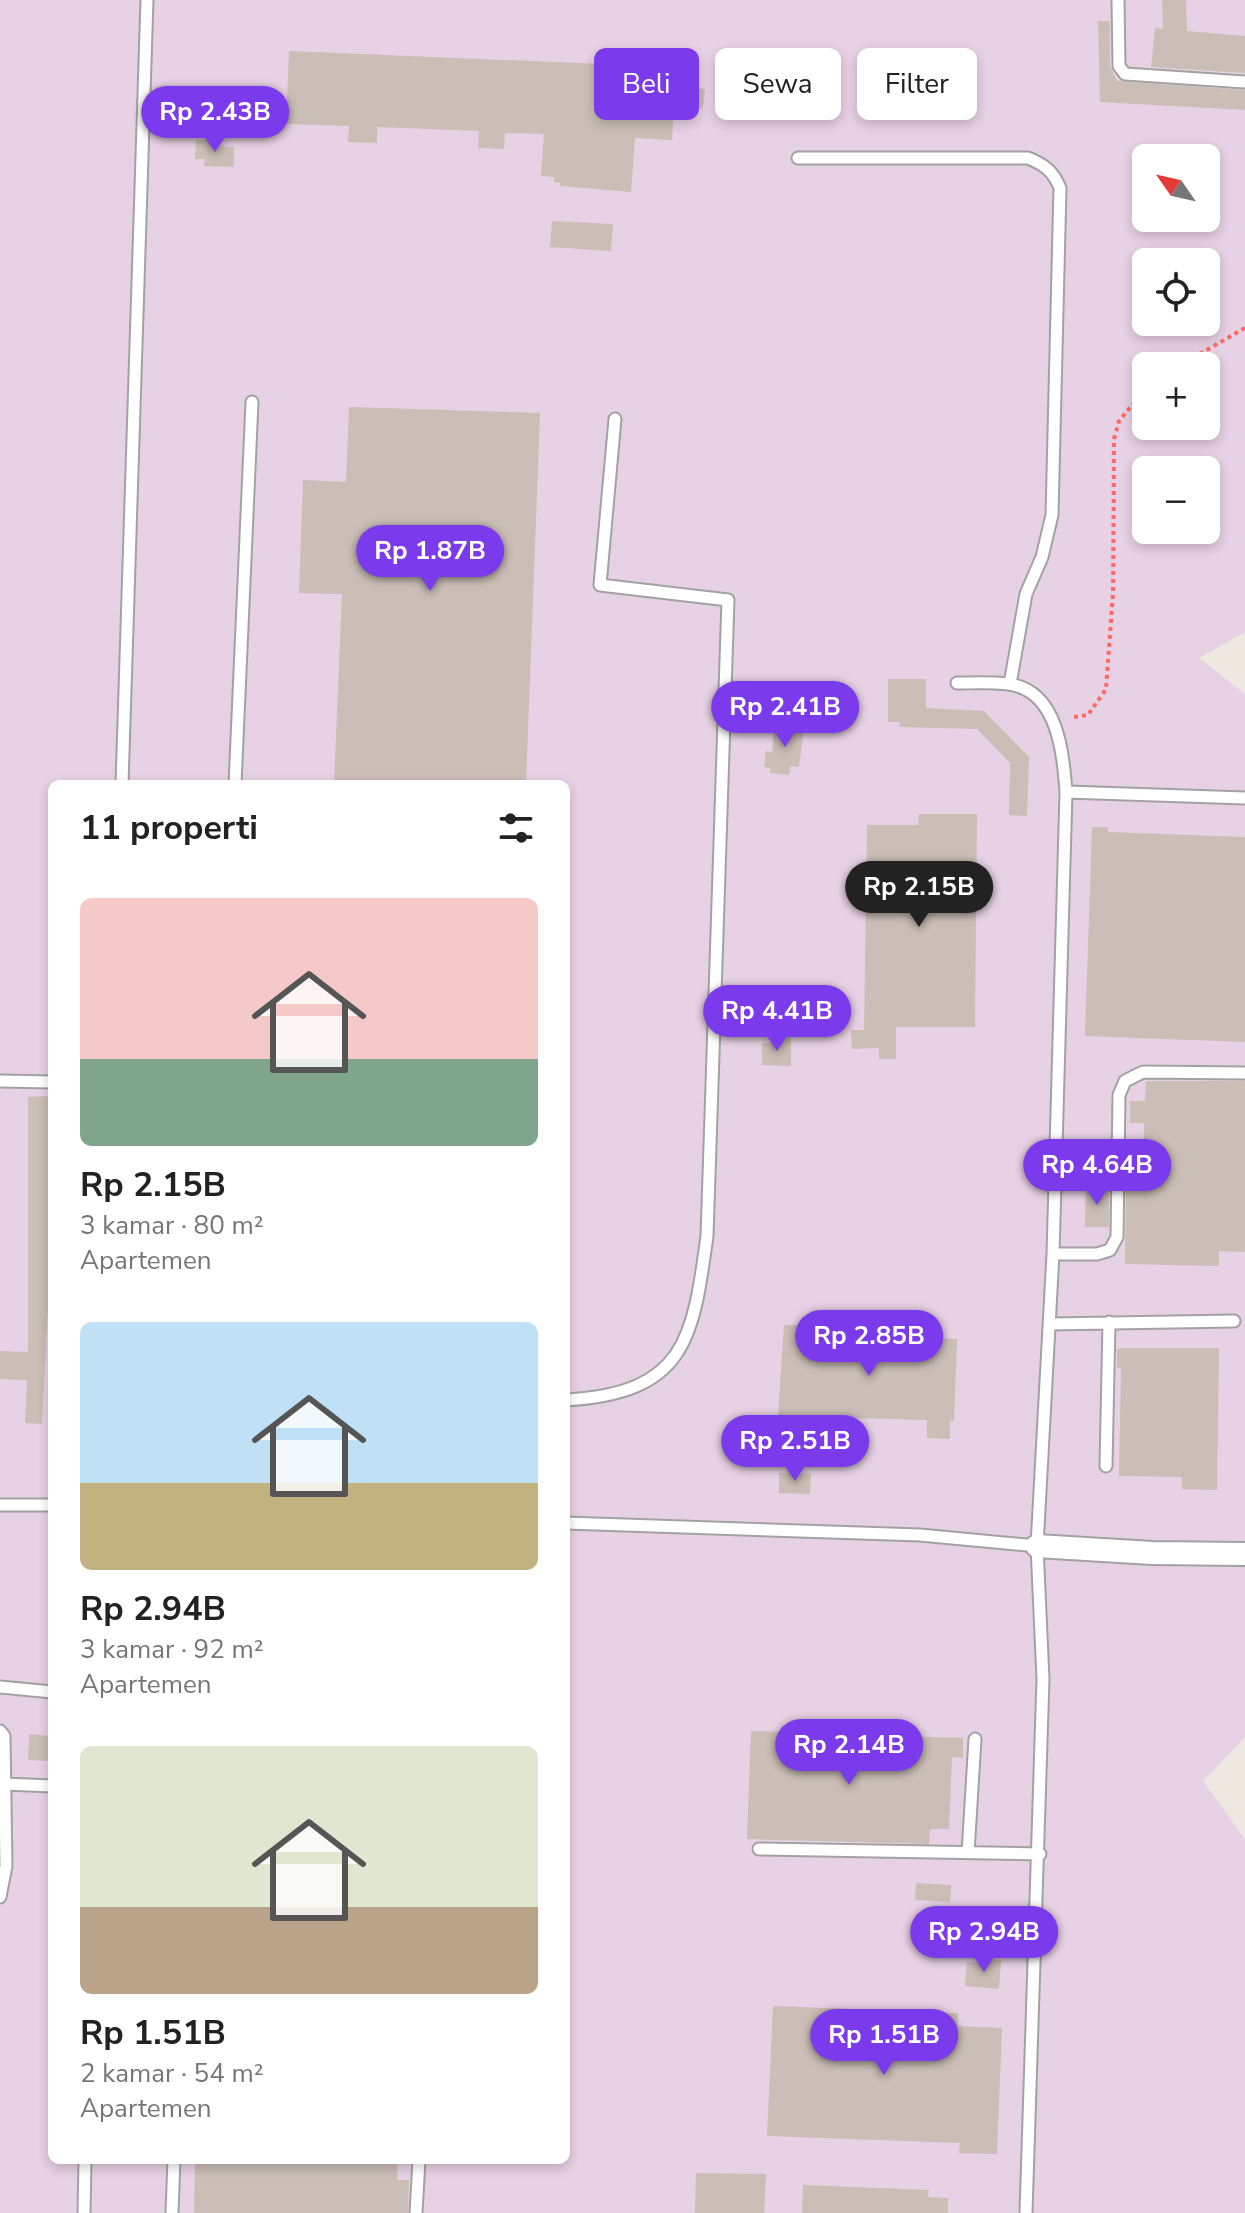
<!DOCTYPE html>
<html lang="id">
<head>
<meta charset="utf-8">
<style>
	:root { --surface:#fff; --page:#f2f2f2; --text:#222; --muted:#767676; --accent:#7c3aed }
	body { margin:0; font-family:"Nunito Sans",sans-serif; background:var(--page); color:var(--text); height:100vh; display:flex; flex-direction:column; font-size:30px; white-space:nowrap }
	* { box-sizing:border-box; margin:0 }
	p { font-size:26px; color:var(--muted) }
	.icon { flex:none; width:44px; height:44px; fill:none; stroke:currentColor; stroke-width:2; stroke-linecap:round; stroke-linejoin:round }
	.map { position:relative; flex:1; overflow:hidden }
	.sheet { position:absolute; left:48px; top:780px; width:522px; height:1384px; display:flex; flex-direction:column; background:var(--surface); border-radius:12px; box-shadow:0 4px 12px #0003 }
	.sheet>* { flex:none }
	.guide { position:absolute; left:594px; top:48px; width:530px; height:72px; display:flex; gap:16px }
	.needle { width:52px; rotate:304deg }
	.fabs { position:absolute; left:1132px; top:144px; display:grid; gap:16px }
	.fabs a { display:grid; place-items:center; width:88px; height:88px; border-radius:12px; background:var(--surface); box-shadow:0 4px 12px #0003; font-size:40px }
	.price { position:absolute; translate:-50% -68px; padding:0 18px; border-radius:28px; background:var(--accent); color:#fff; font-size:26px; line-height:52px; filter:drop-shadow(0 2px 4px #0008) }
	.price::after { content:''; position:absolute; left:50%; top:48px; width:24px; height:18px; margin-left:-12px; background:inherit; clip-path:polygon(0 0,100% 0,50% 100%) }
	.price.current { background:#222; color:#fff }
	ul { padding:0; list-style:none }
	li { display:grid; align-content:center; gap:16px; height:424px; padding:0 32px }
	li span { display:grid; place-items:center; height:248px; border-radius:12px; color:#555 }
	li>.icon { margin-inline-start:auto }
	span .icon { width:144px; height:144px; fill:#fffc; stroke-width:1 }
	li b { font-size:34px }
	h2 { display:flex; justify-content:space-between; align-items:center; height:96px; padding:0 32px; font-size:34px }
	.pill { padding:0 28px; border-radius:12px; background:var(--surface); box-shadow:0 4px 12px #0003; font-size:28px; line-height:72px }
	.pill.current { background:var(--accent); color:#fff }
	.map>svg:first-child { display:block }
	.industrial { fill:#e7d1e4; fill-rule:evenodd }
	.building { fill:#cabeb6 }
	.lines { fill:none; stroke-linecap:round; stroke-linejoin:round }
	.lane-casing { stroke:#a2a2a2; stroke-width:15 }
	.street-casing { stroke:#a2a2a2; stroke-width:26 }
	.path { stroke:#ff6960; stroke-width:4; stroke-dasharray:4 4; stroke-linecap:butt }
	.lane { stroke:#fff; stroke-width:11 }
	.street { stroke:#fff; stroke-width:22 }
</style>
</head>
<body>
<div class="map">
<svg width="1245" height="2213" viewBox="0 0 1245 2213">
	<rect width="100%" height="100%" fill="#eee9e0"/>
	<!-- industrial -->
	<path class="industrial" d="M0,0H1245V632L1199,658L1245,694V1737L1203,1781L1245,1839V2213H0ZM1146,158H1206V218H1146ZM1146,262H1206V322H1146ZM1146,366H1206V426H1146ZM1146,470H1206V530H1146ZM52,784H566V2160H52Z"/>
	<!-- building -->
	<path class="building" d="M1162,0H1186L1187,31L1245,36V73L1151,67L1155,28L1163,29Z
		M1098,21H1110V66L1117,81L1245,90V110L1100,102Z
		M289,51L676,67L675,87L705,89L703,108L674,105L672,140L635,138L631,192L560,186V183L554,182V177L541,176L544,134L505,133L504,149L478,148L479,131L377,127V143L348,142L349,126L286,124Z
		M196,140H213L212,146L234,147V167L204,166L205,159H195Z
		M552,221L613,224L611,251L550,247Z
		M349,407L540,413L526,784H334L342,594L299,593L303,480L346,482Z
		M888,679H926V708L984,711L1029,757L1027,816L1009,815L1010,763L977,729L899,727L900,722H888Z
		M775,724L804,727L799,767L790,766L789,775L770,773V768L764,767L766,751L772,752Z
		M919,814H977L975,1027H896V1059H879V1048L852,1049L851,1030H864L867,825H918Z
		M1092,827H1108V832L1245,837V1042L1085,1036Z
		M774,1038H791V1066L762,1065V1043H774Z
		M1146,1081H1245V1252L1219,1251V1266L1125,1264L1126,1187L1143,1188L1144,1123H1130V1101H1145Z
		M49,1096L52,1306H48L42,1424L25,1423L27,1380L0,1379V1351L28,1352V1097Z
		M1086,1186L1109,1187V1227H1085Z
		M784,1325H808L807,1335L957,1339L954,1421H950V1439L927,1438V1420L778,1416Z
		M1121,1348H1219L1217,1490L1182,1489V1477L1119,1476L1121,1368H1117V1350Z
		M779,1473L811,1474L810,1494L779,1493Z
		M751,1731L963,1738V1758L952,1757L949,1829H930L929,1844L747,1839Z
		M29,1734L50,1736L48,1761L28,1760Z
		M916,1883L951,1885L950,1902L915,1900Z
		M978,1959L1001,1960L999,1989L965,1986L967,1962L978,1963Z
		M773,2006L958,2013V2026L1002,2028L997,2154L959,2153L960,2143L767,2136Z
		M195,2160H398L397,2180H409L408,2213H194Z
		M696,2173L766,2174L764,2213H695Z
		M803,2185L929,2190L928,2197L948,2198V2213H802Z"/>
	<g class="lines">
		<!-- lane casing -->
		<g class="lane-casing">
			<path id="lane" d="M1118,0L1119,66L1125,74L1245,82
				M798,158H1028C1045,165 1053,171 1060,188L1052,515L1042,557L1026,594L1010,684
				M957,683C974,683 992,682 1008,684C1058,690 1063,753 1066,792L1053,1254L1037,1546L1043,1679L1026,2213
				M122,784L147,0
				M235,784L252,402
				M1066,792L1245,798
				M0,1081L52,1082
				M1053,1254H1097L1110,1250L1117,1237L1119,1095L1125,1081L1143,1072L1245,1073
				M1050,1324L1234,1321
				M566,1400C685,1393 693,1340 707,1236L728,600L600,585L615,419
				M1106,1466L1109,1322
				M0,1505H52
				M566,1523L920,1535L1037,1546
				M0,1687L52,1692
				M0,1731L4,1736L6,1866L0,1897
				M5,1784L52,1786
				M759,1849L1040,1854
				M968,1853L975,1739
				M84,2213L85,2160
				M172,2213L174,2160
				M416,2213L419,2160"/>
		</g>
		<!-- street casing -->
		<g class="street-casing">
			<path id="street" d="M1037,1546L1152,1553L1245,1554"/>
		</g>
		<!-- path -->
		<path class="path" d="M1179,366L1245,328
			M1074,717L1088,715L1106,689L1113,593L1114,439L1119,421L1146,388"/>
		<!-- lane -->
		<use href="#lane" class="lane"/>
		<!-- street -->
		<use href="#street" class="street"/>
	</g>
</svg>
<div class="fabs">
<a><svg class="needle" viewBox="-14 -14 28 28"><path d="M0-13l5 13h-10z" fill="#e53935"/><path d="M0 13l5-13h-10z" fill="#767676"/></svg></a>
<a><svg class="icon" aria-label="locate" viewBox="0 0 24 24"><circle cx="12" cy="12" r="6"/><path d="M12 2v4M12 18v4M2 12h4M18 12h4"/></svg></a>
<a>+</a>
<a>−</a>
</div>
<b class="price" style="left:215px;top:154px">Rp 2.43B</b>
<b class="price" style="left:430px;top:593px">Rp 1.87B</b>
<b class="price" style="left:785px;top:749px">Rp 2.41B</b>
<b class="price current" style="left:919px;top:929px">Rp 2.15B</b>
<b class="price" style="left:777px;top:1053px">Rp 4.41B</b>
<b class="price" style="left:1097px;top:1207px">Rp 4.64B</b>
<b class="price" style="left:869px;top:1378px">Rp 2.85B</b>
<b class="price" style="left:795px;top:1483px">Rp 2.51B</b>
<b class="price" style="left:849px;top:1787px">Rp 2.14B</b>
<b class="price" style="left:984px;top:1974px">Rp 2.94B</b>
<b class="price" style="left:884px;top:2077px">Rp 1.51B</b>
<div class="guide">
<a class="pill current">Beli</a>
<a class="pill">Sewa</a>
<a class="pill">Filter</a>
</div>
<section class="sheet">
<h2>11 properti<svg class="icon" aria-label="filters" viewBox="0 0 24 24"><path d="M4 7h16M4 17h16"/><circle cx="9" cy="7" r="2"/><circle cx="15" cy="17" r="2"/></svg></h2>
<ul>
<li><span style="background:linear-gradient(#f6c9c9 65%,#7fa58c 0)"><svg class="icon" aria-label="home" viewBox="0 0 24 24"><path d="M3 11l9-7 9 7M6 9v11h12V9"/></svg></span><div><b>Rp 2.15B</b><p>3 kamar · 80 m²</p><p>Apartemen</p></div></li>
<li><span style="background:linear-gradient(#bfe0f5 65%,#c2b280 0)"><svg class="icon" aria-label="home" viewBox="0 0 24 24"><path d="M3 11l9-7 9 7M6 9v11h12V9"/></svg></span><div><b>Rp 2.94B</b><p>3 kamar · 92 m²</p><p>Apartemen</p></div></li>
<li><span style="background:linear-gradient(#dfe7d0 65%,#b9a48a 0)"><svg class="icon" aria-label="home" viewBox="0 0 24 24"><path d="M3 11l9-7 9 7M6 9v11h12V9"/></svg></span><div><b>Rp 1.51B</b><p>2 kamar · 54 m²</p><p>Apartemen</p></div></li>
</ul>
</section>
</div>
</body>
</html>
